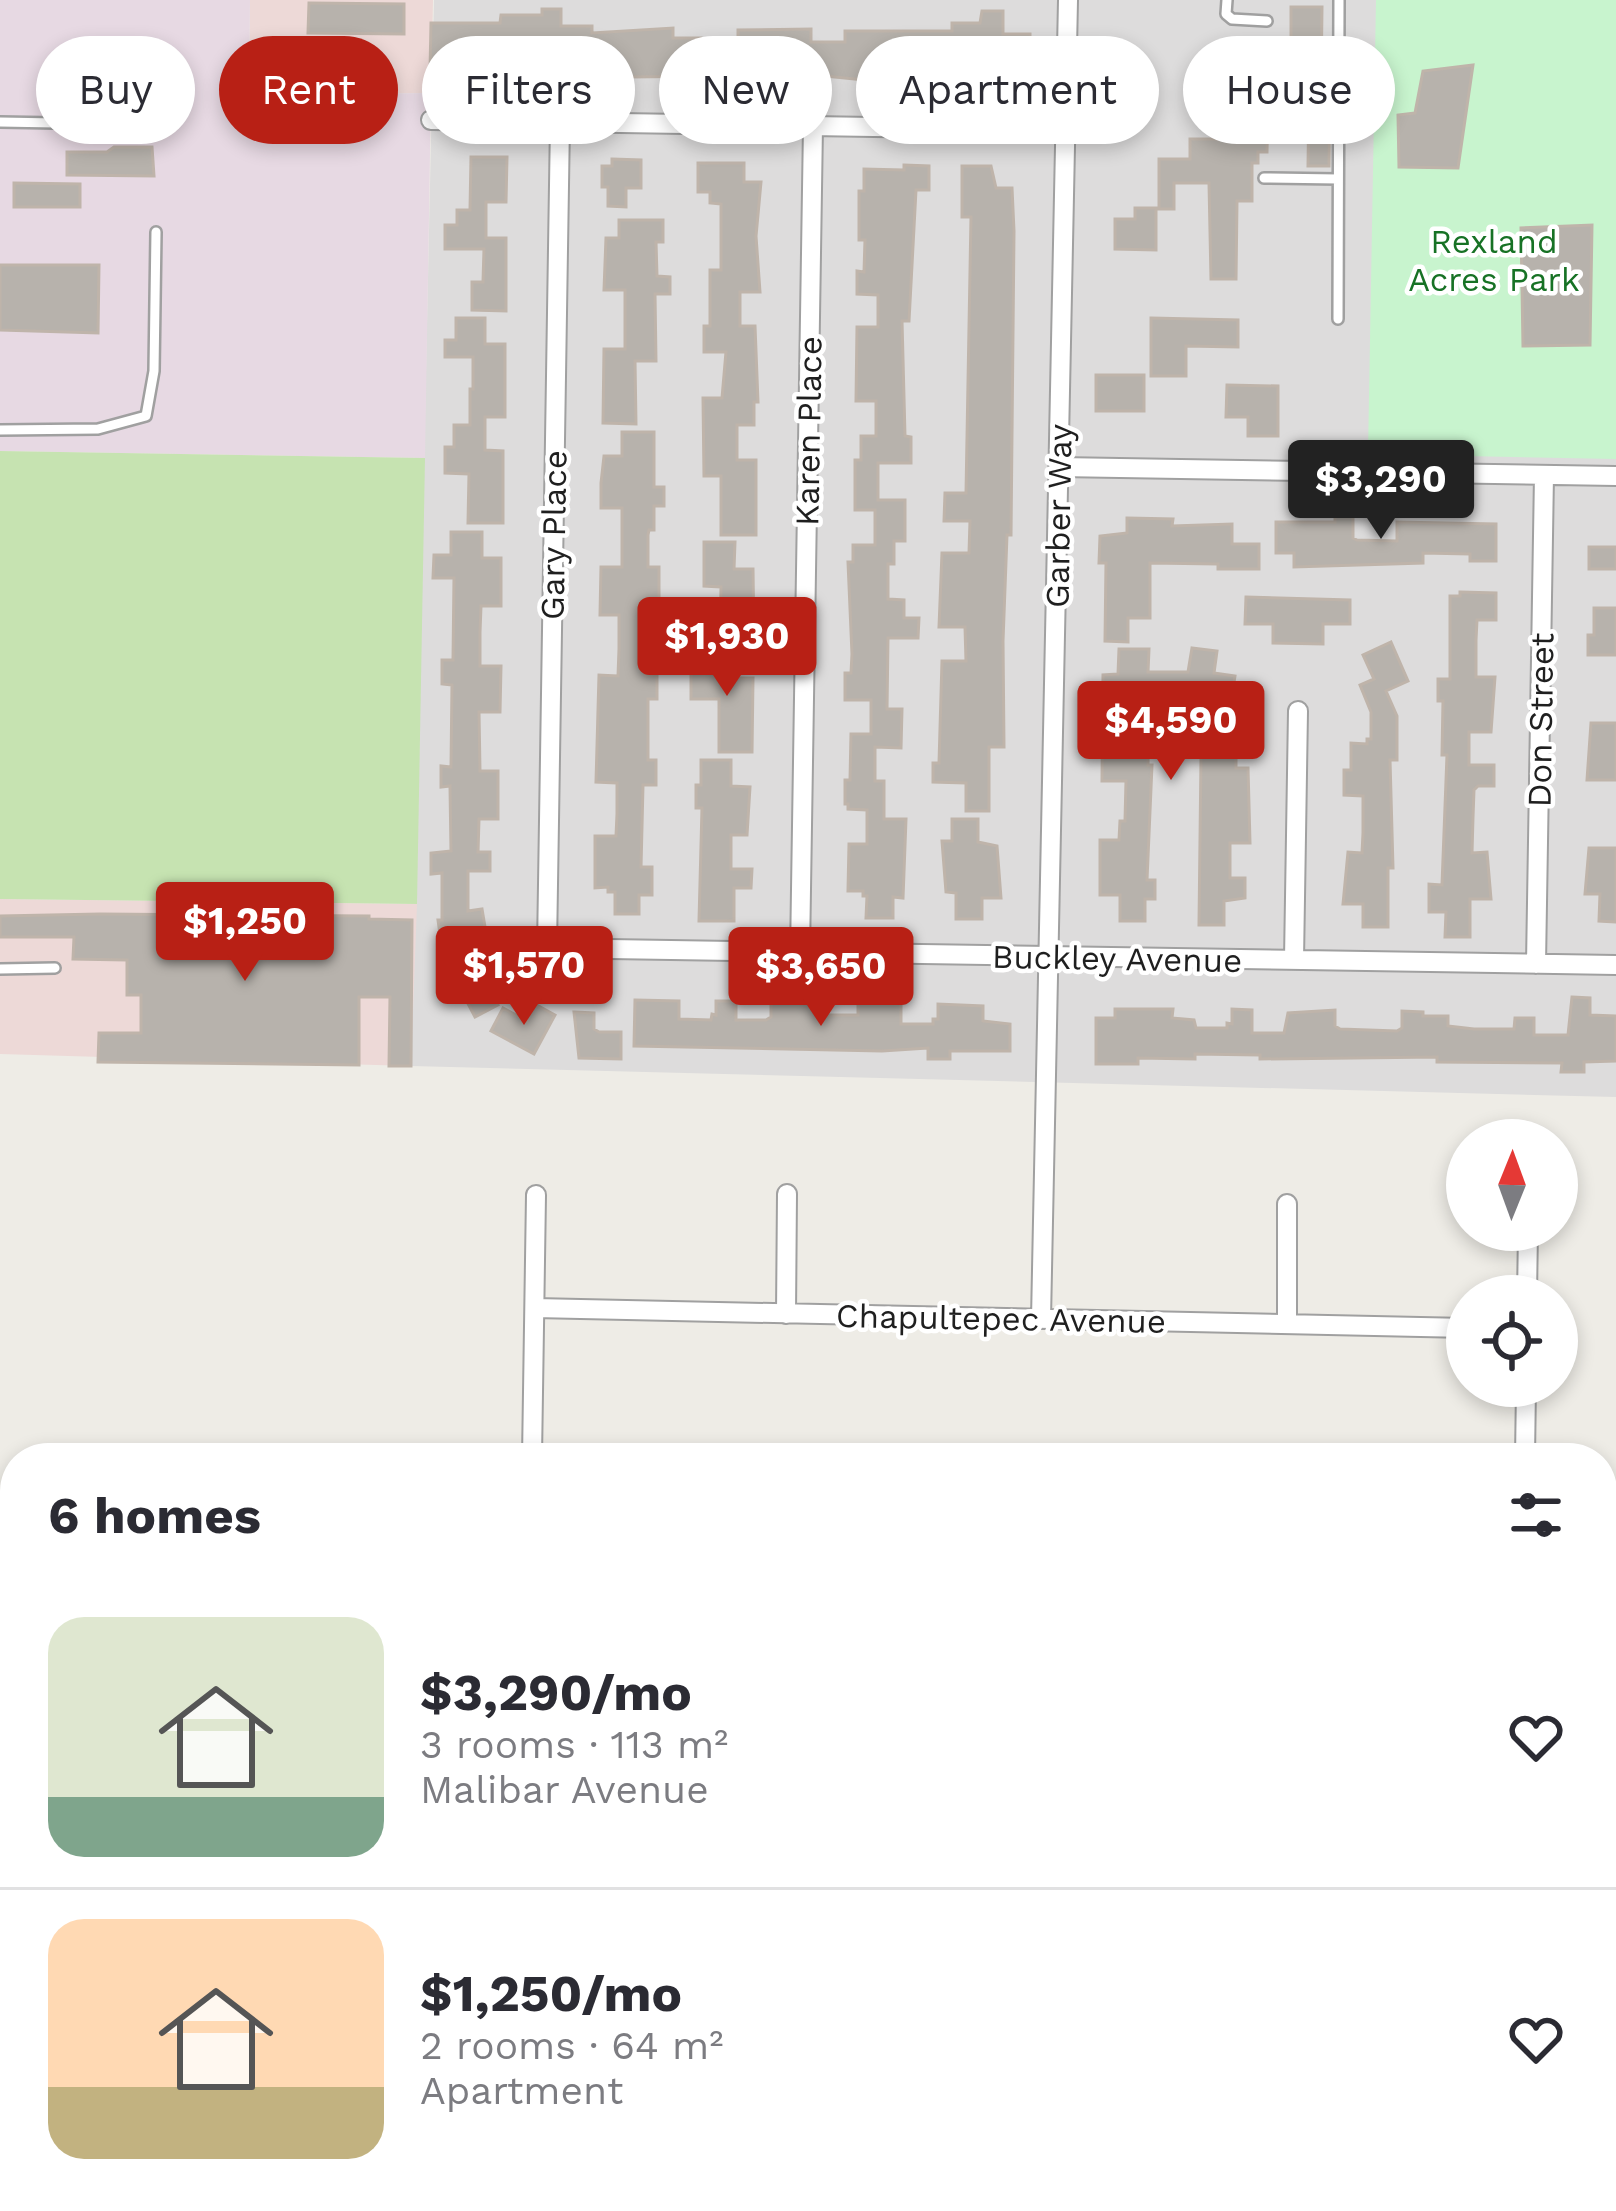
<!DOCTYPE html>
<html lang="en">
<head>
<meta charset="utf-8">
<style>
	:root { --surface:#fff; --page:#f7f7f7; --text:#2b2b33; --muted:#7c7c81; --line:#e1e1e2; --accent:#b82015 }
	body { margin:0; font-family:"Work Sans",sans-serif; background:var(--page); color:var(--text); height:100vh; display:flex; flex-direction:column; font-size:45px; white-space:nowrap }
	* { box-sizing:border-box; margin:0 }
	p { font-size:39px; color:var(--muted) }
	.icon { flex:none; width:66px; height:66px; fill:none; stroke:currentColor; stroke-width:2; stroke-linecap:round; stroke-linejoin:round }
	.map { position:relative; flex:1; overflow:hidden }
	.details { position:absolute; left:0px; top:1443px; width:1617px; height:768px; display:flex; flex-direction:column; background:var(--surface); border-radius:48px 48px 0 0; box-shadow:0 6px 18px #0003 }
	.details>* { flex:none }
	.hud { position:absolute; left:36px; top:36px; width:1545px; height:108px; display:flex; gap:24px }
	.needle { width:78px; rotate:1deg }
	.controls { position:absolute; left:1446px; top:1119px; display:grid; gap:24px }
	.controls a { display:grid; place-items:center; width:132px; height:132px; border-radius:50%; background:var(--surface); box-shadow:0 6px 18px #0003; font-size:60px }
	.price { position:absolute; translate:-50% -102px; padding:0 27px; border-radius:12px; background:var(--accent); color:#fff; font-size:39px; line-height:78px; filter:drop-shadow(0 3px 6px #0008) }
	.price::after { content:''; position:absolute; left:50%; top:72px; width:36px; height:27px; margin-left:-18px; background:inherit; clip-path:polygon(0 0,100% 0,50% 100%) }
	.price.current { background:#222; color:#fff }
	ul { padding:0; list-style:none }
	li { display:flex; align-items:center; gap:36px; height:300px; padding:0 48px }
	li+li { border-top:3px solid var(--line) }
	li span { display:grid; place-items:center; flex:none; width:336px; height:240px; border-radius:36px; color:#555 }
	li>.icon { margin-inline-start:auto }
	span .icon { width:144px; height:144px; fill:#fffc; stroke-width:1 }
	li b { font-size:51px }
	h2 { display:flex; justify-content:space-between; align-items:center; height:144px; padding:0 48px; font-size:51px }
	.tag { padding:0 42px; border-radius:54px; background:var(--surface); box-shadow:0 6px 18px #0003; font-size:42px; line-height:108px }
	.tag.current { background:var(--accent); color:#fff }
	.map>svg:first-child { display:block }
	.residential { fill:#dddcdc }
	.commercial { fill:#edd9d7 }
	.industrial { fill:#e7d9e3 }
	.grass { fill:#c6e3b1 }
	.park { fill:#c8f4ce }
	.building { fill:#b7b2ac; stroke:#bfb4aa; stroke-width:3 }
	.lines { fill:none; stroke-linecap:round; stroke-linejoin:round }
	.service-casing { stroke:#a0a0a0; stroke-width:14 }
	.minor-casing { stroke:#a0a0a0; stroke-width:22 }
	.service { stroke:#fff; stroke-width:9 }
	.minor { stroke:#fff; stroke-width:18 }
	.labels { text-anchor:middle; stroke-width:9; stroke-linejoin:round; paint-order:stroke }
	.park-label { font-size:33px; fill:#177225; stroke:#fff }
	.street-label { font-size:33px; fill:#1f1f1f; stroke:#fff }
</style>
</head>
<body>
<div class="map">
<svg width="1616" height="2211" viewBox="0 0 1616 2211">
	<rect width="100%" height="100%" fill="#eeece6"/>
	<!-- residential -->
	<path class="residential" d="M434,0H1616V1097L411,1066Z"/>
	<!-- commercial -->
	<path class="commercial" d="M250,0H433L431,93L249,95Z
		M0,899L417,904L411,1066L0,1054Z"/>
	<!-- industrial -->
	<path class="industrial" d="M0,0H250L249,95L431,93L425,458L0,451Z"/>
	<!-- grass -->
	<path class="grass" d="M0,451L425,458L417,904L0,899Z"/>
	<!-- park -->
	<path class="park" d="M1376,0H1616V459L1368,454Z"/>
	<!-- building -->
	<path class="building" d="M309,3L404,4V34L308,33Z
		M1291,7H1322L1321,88H1330L1329,166H1308L1309,98L1268,97L1267,152H1258V163H1252V201H1237L1236,279H1211L1209,183H1174V209H1159V159H1190V139H1231V86L1254,87V60L1276,61V50H1291Z
		M542,9H561V26H592V33L673,28V38H701V46H738V30L811,29V42H845V31H952V23H980L982,11H1003V34H1030V64H1004V82L977,83H946V62L896,61L895,83L815,75L541,78V65H487V51H456L455,71H430L431,23H500L501,15H542Z
		M1473,65L1458,168L1399,167L1398,115L1415,113L1423,71Z
		M114,147H152L154,176L67,175V152H107Z
		M471,157H507L506,202H486V238H506V311L472,310V282H483L484,249H445V225H457V210H470Z
		M612,159L641,160V188H626V207L608,206V187H602V166H612Z
		M698,163H744V182H761L756,236L760,292H740V326H755L758,402H754V425H737V460H756V535H721V476H704L703,398H722L726,352H704V326H710V270H721V204L710,203V192H698Z
		M904,165L929,166V190H916L909,321H902L905,436L911,437V463H878V500H905V541H894V564H888V599L904,600V618H919L918,638H888L887,709H902L901,748L875,747V781H884V819H906L903,898L893,897V918H866L867,896H863V891H848L849,844H867V810L848,809V804H845V780H850L851,734H871V700H845V673H851L852,654L848,562H853V545H875V510H855V460H861V436H876V401H856L857,327H878V295L857,294V271L864,272L865,240H859V191H864V169L904,170Z
		M962,166H991L996,188H1012L1014,231L1011,535H1007L1003,641L1004,747H989V811H966V783L933,782V763H939L942,661H966L965,627H939L942,553H969L970,521H944L945,493H966L971,217H962Z
		M14,183L80,184V207H14Z
		M1135,208H1156V250L1115,249V219H1135Z
		M619,220H663V242H656L657,276L670,277V294H655L656,361H635L636,424L603,423L604,349H625V290H604L606,238H619Z
		M1592,225L1590,345L1523,346L1521,228Z
		M0,265H99L98,333L0,330Z
		M456,318H485V344H505V417H485V450L503,451V523H468L469,474L445,473V447H454V425H470V389H473V357H445V340H456Z
		M1151,318L1238,320V347L1186,346V376H1151Z
		M1096,375H1144V411H1096Z
		M1227,385L1278,386V436H1248V417H1226Z
		M622,432H654V487H664V506H654V530H649L648,535V567H659V620H649L646,644V675H657V699H648V760H656V785H643L641,867H652V895H639V914H615V892H608V887L595,888V836H616L617,814V783L596,782L599,675L618,676L619,649V615H600L601,567H622V508H601V483L604,456H622Z
		M1335,504H1353V538L1357,540L1397,541V522L1496,524V561H1470V554L1423,553V563L1294,567V553H1276V522H1335Z
		M1127,518L1173,519L1172,526L1232,524V544H1259V569H1218V564L1150,563V618H1128V642L1105,641L1106,563H1099L1100,536L1127,533Z
		M451,532H482V558H501V606H481L480,632V666H501L500,712H479L480,771H498V819H479L478,852H490V871H468V911L482,909L488,945L502,972L487,985L498,1005L475,1017L443,956L438,920H442V873L431,874V853L451,851L450,786L441,787V766L451,767L452,685L442,684V660H453L454,578H433L434,555H451Z
		M704,542H735L734,569H753L754,643H720L721,587L704,586Z
		M1589,547H1616V569H1589Z
		M1460,592L1496,593V620H1477L1476,640V677H1495L1491,732H1469V765H1494V786H1478L1474,790L1473,817L1472,853L1487,852L1491,899H1470V937H1445L1446,912H1429V884L1442,885L1447,755H1442L1443,701H1438V679H1450V596H1460Z
		M1246,597L1350,600V624H1323V644L1273,643V624H1245Z
		M1594,608H1616V655H1588V635H1594Z
		M1391,642L1408,681L1386,691L1397,716V760H1390L1393,868H1388V927H1363V904H1343L1348,852L1362,853L1363,833V796L1344,795V770H1351V743L1367,744V739H1371V712L1360,685L1374,679L1363,655Z
		M1192,648L1217,651L1214,673L1235,676L1231,701L1218,700V738H1222V742H1236V768H1248L1250,843H1230V878H1245V898L1224,901V925H1199L1201,757H1191L1192,689L1160,685V690H1149L1148,765H1152L1147,880H1155V899H1145V921H1120V895H1100V840H1119L1120,821H1125L1126,781H1102L1103,675L1118,674L1119,649H1149L1148,672H1188Z
		M702,651H733V678H753L752,752H719V699H691V670H702Z
		M1591,723H1616V780H1587Z
		M701,760H731V786L750,787L747,835H731V869H752L751,888H734V921H699L702,808H696V785H701Z
		M952,819H978V842L997,846L1001,898H982V919H956V893L946,892L942,841H952Z
		M1589,848H1616V922L1599,921L1600,894H1585Z
		M100,914L369,916V919L412,920L411,1066H389L390,997H359V1065L98,1062L99,1033H141V995H127V960L73,959L74,937H0V916Z
		M1572,997L1590,998V1015L1616,1016V1061L1584,1062V1072H1561L1562,1063L1437,1062V1057L1260,1059V1055L1195,1054V1059L1138,1058V1064H1096V1018H1115V1009H1173L1172,1018L1194,1020L1196,1028H1227V1023L1232,1024V1009L1252,1010V1033H1284L1288,1013L1335,1010V1026L1340,1029L1397,1031L1402,1028V1011L1423,1012V1016H1448V1026L1474,1029H1514L1515,1018H1534V1035H1568Z
		M635,1000L679,1001V1019L711,1020L712,1014L716,1015V1001H736V1020H766L771,1017V1001L817,1003V1015H858V1004H901V1024H933V1019H938V1004L983,1006V1021L1010,1024V1051H950V1059H928V1048L882,1051L634,1046Z
		M535,1004L555,1015L534,1054L491,1031L503,1008L527,1021Z
		M574,1012L594,1013V1029L599,1032H621V1059L579,1058Z"/>
	<g class="lines">
		<!-- service casing -->
		<g class="service-casing">
			<path id="service" d="M1227,0L1226,14L1232,19L1267,21
				M0,122L112,124
				M1264,178L1338,179
				M1338,319L1339,0
				M0,430L98,429L146,416L154,371L156,232
				M0,969L55,968"/>
		</g>
		<!-- minor casing -->
		<g class="minor-casing">
			<path id="minor" d="M431,120L1065,130
				M560,122L547,948L1616,965
				M1059,467L1616,476
				M800,953L813,126
				M1294,960L1298,711
				M1536,964L1544,475
				M1287,1204V1324
				M1527,1296L1528,1230
				M535,1308L1467,1328
				M786,1314L787,1194
				M1041,1319L1068,0
				M532,1458L536,1195
				M1525,1458L1526,1386
				M1602,1586H1616
				M1602,1845H1616
				M1602,2103H1616
				M518,2211V2196
				M1535,2211V2196"/>
		</g>
		<!-- service -->
		<use href="#service" class="service"/>
		<!-- minor -->
		<use href="#minor" class="minor"/>
	</g>
	<g class="labels">
		<!-- park labels -->
		<g class="park-label">
			<text x="1494" y="253">Rexland<tspan x="1494" dy="38">Acres Park</tspan></text>
		</g>
		<!-- street labels -->
		<g class="street-label">
			<text transform="translate(808 431) rotate(-89)" y="12">Karen Place</text>
			<text transform="translate(1058 516) rotate(-89)" y="12">Garber Way</text>
			<text transform="translate(553 535) rotate(-89)" y="12">Gary Place</text>
			<text transform="translate(1540 720) rotate(-89)" y="12">Don Street</text>
			<text transform="translate(1117 958) rotate(1)" y="12">Buckley Avenue</text>
			<text transform="translate(1001 1318) rotate(1)" y="12">Chapultepec Avenue</text>
		</g>
	</g>
</svg>
<div class="controls">
<a><svg class="needle" viewBox="-14 -14 28 28"><path d="M0-13l5 13h-10z" fill="#e53935"/><path d="M0 13l5-13h-10z" fill="#7c7c81"/></svg></a>
<a><svg class="icon" aria-label="locate" viewBox="0 0 24 24"><circle cx="12" cy="12" r="6"/><path d="M12 2v4M12 18v4M2 12h4M18 12h4"/></svg></a>
</div>
<b class="price current" style="left:1381px;top:542px">$3,290</b>
<b class="price" style="left:727px;top:699px">$1,930</b>
<b class="price" style="left:1171px;top:783px">$4,590</b>
<b class="price" style="left:245px;top:984px">$1,250</b>
<b class="price" style="left:524px;top:1028px">$1,570</b>
<b class="price" style="left:821px;top:1029px">$3,650</b>
<div class="hud">
<a class="tag">Buy</a>
<a class="tag current">Rent</a>
<a class="tag">Filters</a>
<a class="tag">New</a>
<a class="tag">Apartment</a>
<a class="tag">House</a>
</div>
<section class="details">
<h2>6 homes<svg class="icon" aria-label="filters" viewBox="0 0 24 24"><path d="M4 7h16M4 17h16"/><circle cx="9" cy="7" r="2"/><circle cx="15" cy="17" r="2"/></svg></h2>
<ul>
<li><span style="background:linear-gradient(#dfe7d0 75%,#7fa58c 0)"><svg class="icon" aria-label="home" viewBox="0 0 24 24"><path d="M3 11l9-7 9 7M6 9v11h12V9"/></svg></span><div><b>$3,290/mo</b><p>3 rooms · 113 m²</p><p>Malibar Avenue</p></div><svg class="icon" aria-label="heart" viewBox="0 0 24 24"><path d="M12 20l-8-8c-3-5 5-10 8-4 3-6 11-1 8 4z"/></svg></li>
<li><span style="background:linear-gradient(#ffd9b3 70%,#c2b280 0)"><svg class="icon" aria-label="home" viewBox="0 0 24 24"><path d="M3 11l9-7 9 7M6 9v11h12V9"/></svg></span><div><b>$1,250/mo</b><p>2 rooms · 64 m²</p><p>Apartment</p></div><svg class="icon" aria-label="heart" viewBox="0 0 24 24"><path d="M12 20l-8-8c-3-5 5-10 8-4 3-6 11-1 8 4z"/></svg></li>
</ul>
</section>
</div>
</body>
</html>
